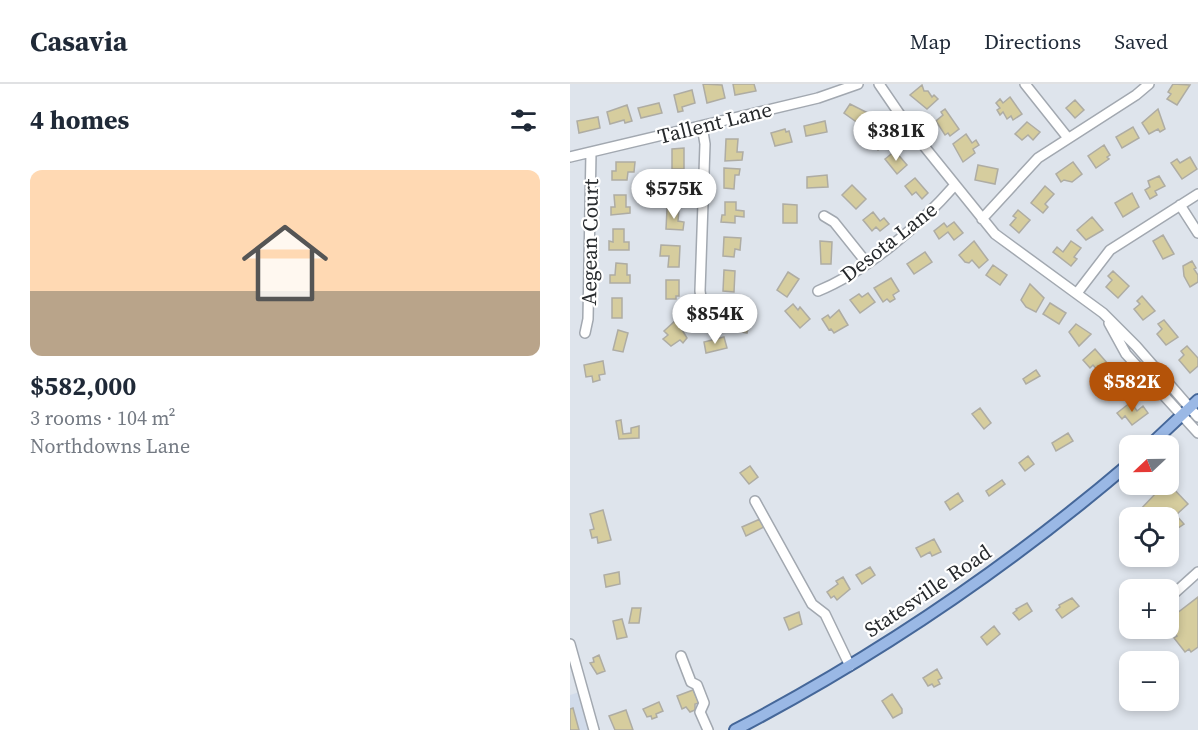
<!DOCTYPE html>
<html lang="en">
<head>
<meta charset="utf-8">
<style>
	:root { --surface:#fff; --page:#f6f6f7; --text:#1f2937; --muted:#747a83; --line:#e0e1e3; --accent:#b45309 }
	body { margin:0; font-family:"Source Serif 4",serif; background:var(--page); color:var(--text); height:100vh; display:flex; flex-direction:column; font-size:22px; white-space:nowrap }
	* { box-sizing:border-box; margin:0 }
	p { font-size:20px; color:var(--muted) }
	.icon { flex:none; width:33px; height:33px; fill:none; stroke:currentColor; stroke-width:2; stroke-linecap:round; stroke-linejoin:round }
	.map { position:relative; flex:1; overflow:hidden }
	.panel { display:flex; flex-direction:column; background:var(--surface); width:570px }
	.panel>* { flex:none }
	.needle { width:39px; rotate:248deg }
	.fabs { position:absolute; left:549px; top:351px; display:grid; gap:12px }
	.fabs a { display:grid; place-items:center; width:60px; height:60px; border-radius:12px; background:var(--surface); box-shadow:0 3px 9px #0003; font-size:30px }
	.price { position:absolute; translate:-50% -51px; padding:0 14px; border-radius:21px; background:#fff; color:#222; font-size:20px; line-height:39px; filter:drop-shadow(0 2px 3px #0008) }
	.price::after { content:''; position:absolute; left:50%; top:36px; width:18px; height:14px; margin-left:-9px; background:inherit; clip-path:polygon(0 0,100% 0,50% 100%) }
	.price.selected { background:var(--accent); color:#fff }
	ul { padding:0; list-style:none }
	li { display:grid; align-content:center; gap:12px; height:318px; padding:0 30px }
	li+li { border-top:2px solid var(--line) }
	li span { display:grid; place-items:center; height:186px; border-radius:12px; color:#555 }
	li>.icon { margin-inline-start:auto }
	span .icon { width:108px; height:108px; fill:#fffc; stroke-width:1 }
	li b { font-size:26px }
	h2 { display:flex; justify-content:space-between; align-items:center; height:72px; padding:0 30px; font-size:26px }
	header { display:flex; align-items:center; gap:36px; box-sizing:border-box; height:84px; padding:0 30px; background:var(--surface); border-bottom:2px solid var(--line) }
	header strong { font-size:28px }
	nav { display:flex; gap:33px; margin-inline-start:auto; font-size:21px }
	main { display:flex; flex:1; min-height:0 }
	.map>svg:first-child { display:block }
	.built { fill:#d1dbea }
	.building { fill:#d6cd9e; stroke:#aeaca3; stroke-width:1.5 }
	.lines { fill:none; stroke-linecap:round; stroke-linejoin:round }
	.minor-casing { stroke:#a2a8b0; stroke-width:12 }
	.major-casing { stroke:#456799; stroke-width:14 }
	.minor { stroke:#fff; stroke-width:9 }
	.major { stroke:#9ab8e5; stroke-width:10 }
	.labels { text-anchor:middle; stroke-width:4.5; stroke-linejoin:round; paint-order:stroke }
	.street-label { font-size:21px; fill:#26292c; stroke:#fff }
</style>
</head>
<body>
<header>
<strong>Casavia</strong>
<nav><a>Map</a><a>Directions</a><a>Saved</a></nav>
</header>
<main>
<section class="panel">
<h2>4 homes<svg class="icon" aria-label="filters" viewBox="0 0 24 24"><path d="M4 7h16M4 17h16"/><circle cx="9" cy="7" r="2"/><circle cx="15" cy="17" r="2"/></svg></h2>
<ul>
<li><span style="background:linear-gradient(#ffd9b3 65%,#b9a48a 0)"><svg class="icon" aria-label="home" viewBox="0 0 24 24"><path d="M3 11l9-7 9 7M6 9v11h12V9"/></svg></span><div><b>$582,000</b><p>3 rooms · 104 m²</p><p>Northdowns Lane</p></div></li>
</ul>
</section>
<div class="map">
<svg width="628" height="646" viewBox="0 0 628 646">
	<rect width="100%" height="100%" fill="#dee4ec"/>
	<!-- built -->
	<path class="built" d="M13,607L25,646H0V611Z"/>
	<!-- building -->
	<path class="building" d="M133,0L152,1L155,14L137,19Z
		M163,0H184L186,7L165,11Z
		M603,0L620,1L607,21L597,15L601,10L598,8Z
		M352,1L354,7H358L362,13L364,11L368,15L357,25L340,11Z
		M122,6L125,19L112,23L113,27L108,28L104,11Z
		M440,13L452,30L443,36L441,32L437,35L433,28L430,31L427,26L430,24L426,19L430,15L433,19Z
		M505,16L514,26L505,34L496,24Z
		M89,19L92,29L71,34L68,24Z
		M280,20L300,30L292,42L274,29Z
		M57,21L62,37L55,39L54,36L40,40L37,28Z
		M375,25L389,45L380,52L378,49L375,51L366,37L373,31L371,28Z
		M588,25L595,45L590,48L588,45L579,50L572,39Z
		M28,33L30,44L9,49L7,37Z
		M255,37L257,48L236,52L234,42Z
		M457,38L470,48L463,56L458,51L452,56L445,50Z
		M306,41L318,58L308,66L304,61L300,64L291,52Z
		M563,43L569,54L552,64L546,53Z
		M215,45L216,48L219,47L222,58L205,62L201,49Z
		M396,50L402,59L406,56L409,61L403,65L405,69L393,78L383,60Z
		M156,55H168L167,68H173L172,76L155,77Z
		M534,61L540,71L537,73L539,75L526,84L518,72Z
		M114,64V85H102V65Z
		M325,67L337,81L327,90L315,75Z
		M620,73L627,85L612,95L601,79L607,75L610,79Z
		M46,78H65L64,88H58L57,96H42V87H46Z
		M503,78L512,90L502,98L494,96L491,98L486,90Z
		M408,81L428,85L425,100L405,96Z
		M154,84L170,85L169,91H165L164,105L154,104Z
		M257,91L258,103L237,104V93Z
		M100,92H112L114,113H100Z
		M589,92L595,102L585,107L587,111L580,115L575,106L580,103L578,97Z
		M345,94L358,109L352,115L346,108L342,111L335,102Z
		M282,101L296,115L286,125L272,111Z
		M475,102L484,110L475,120L478,123L473,129L461,119Z
		M562,109L569,123L553,133L545,119Z
		M44,111H56V123H60V129L41,131V123H45Z
		M155,118H166V126L174,127V133L165,132V139L151,138L152,131H155Z
		M213,120L227,121V139H213Z
		M97,125L109,126L108,137L114,138L113,146L96,145Z
		M448,126L460,136L449,149L440,141L446,134L443,132Z
		M303,128L310,137L314,134L319,140L310,147L306,143L302,147L293,136Z
		M522,133L533,146L516,156L507,146Z
		M384,138L393,149L384,156L378,148L369,155L364,147L374,139L377,143Z
		M43,145H54V158H59V166H39V157L43,158Z
		M593,151L604,170L593,175L583,157Z
		M154,153L171,154L170,166L165,165L164,173L153,172Z
		M250,157L262,158L261,180H251Z
		M404,157L418,176L409,184L402,176L399,179L395,178L389,171Z
		M501,157L511,164L504,173L507,175L501,182L483,168L487,163L493,168Z
		M91,161L110,162L109,183H98L99,172H90Z
		M355,168L362,178L344,190L337,180Z
		M622,177L626,184L624,185L628,191V198L620,203L614,192L613,182Z
		M46,179L57,180V191H60V199H40V191H45Z
		M423,181L437,191L430,201L416,191Z
		M154,186L165,187L164,208L153,207Z
		M543,187L559,202L548,214L536,203L542,196L538,192Z
		M218,188L229,195L217,213L207,206Z
		M321,194L329,207L323,211L325,215L320,218L317,215L313,218L304,204Z
		M96,196H109V212H106V215H96Z
		M460,200L474,214L466,228L456,223L451,216Z
		M298,209L305,218L290,229L280,216L289,210L292,213Z
		M572,212L585,227L573,236L564,225L570,220L567,217Z
		M42,214H52V234H42Z
		M480,219L496,229L489,240L473,230Z
		M223,220L228,226L230,223L240,235L230,244L215,227Z
		M269,226L278,241L264,249L261,245L259,246L252,235L258,231L260,234Z
		M162,227L171,229L169,239L179,241L177,249L157,245Z
		M106,236L117,254L113,259L110,256L101,262L93,255L98,251L94,247Z
		M594,236L608,253L596,261L587,250L592,245L588,240Z
		M506,240L521,250L509,262L499,248Z
		M48,246L58,249L53,268L43,266Z
		M154,253L157,264L136,269L134,258Z
		M617,262L628,274V282L620,289L609,276L614,271L611,267Z
		M525,265L538,280L529,288L523,281L520,284L513,276Z
		M33,277L35,290L29,291L30,296L23,298L22,292L16,293L14,281Z
		M466,286L470,292L456,300L453,295Z
		M539,294L544,300L547,297L553,306L543,315L531,301Z
		M561,318L567,327L573,322L578,329L562,341L555,332L552,335L547,329Z
		M410,324L421,339L414,345L402,330Z
		M51,336L53,350L61,349V344L69,342V354L49,355L46,337Z
		M498,349L503,357L486,367L482,359Z
		M458,372L464,380L455,387L449,379Z
		M180,382L188,393L179,400L170,389Z
		M432,396L435,400L419,412L416,407Z
		M599,400L618,420L606,431L614,440L608,444L600,435L598,437V434H574L568,428L587,408L588,410Z
		M388,409L393,417L380,426L375,418Z
		M33,426L41,456L28,459L27,453L22,454L20,446L24,445L20,430Z
		M190,435L194,443L176,452L172,443Z
		M364,455L371,468L362,472L360,468L351,473L346,464Z
		M300,483L305,491L292,500L286,491Z
		M49,488L50,500L36,503L34,491Z
		M273,493L280,505L267,516L264,512L261,514L257,508L268,500L266,497Z
		M628,513V563L621,568L619,565L615,568L604,554L607,552L598,541V536Z
		M502,514L509,522L492,534L486,526L490,523L489,521Z
		M457,519L462,527L449,536L443,529L447,526L446,525Z
		M62,524H71L69,539H59Z
		M229,528L232,540L219,546L214,534Z
		M52,535L57,553L47,555L43,537Z
		M424,542L430,550L417,561L411,553Z
		M29,571L35,587L27,590L20,579L24,578L23,574Z
		M367,585L372,594L368,596L370,600L364,603L362,600L358,602L353,594Z
		M123,606L129,619L125,620V626L120,628L116,623L112,625L107,612Z
		M322,610L332,625V629L323,634L312,617Z
		M89,618L93,627L86,630L87,633L82,635L81,632L77,633L73,625Z
		M3,624L9,646H0V625Z
		M56,626L63,646H45L39,632Z"/>
	<g class="lines">
		<!-- minor casing -->
		<g class="minor-casing">
			<path id="minor" d="M309,0L337,41L425,150L533,229L566,262L628,333
				M455,0L498,54
				M132,42L135,60L130,207L133,227
				M0,73L248,14L288,0
				M610,121L628,149
				M254,132L264,138L296,178
				M412,135L468,74L566,11L579,0
				M248,207C297,187 350,141 385,101
				M507,209L540,166L628,110
				M539,239L556,270L628,349
				M15,249L18,235L21,68
				M185,417L242,520L255,530L280,582
				M598,515L628,488
				M0,560L24,646
				M111,572L121,598L127,601L134,619L130,628L138,646"/>
		</g>
		<!-- major casing -->
		<g class="major-casing">
			<path id="major" d="M579,362L628,316
				M165,646C307,572 438,483 560,379"/>
		</g>
		<!-- minor -->
		<use href="#minor" class="minor"/>
		<!-- major -->
		<use href="#major" class="major"/>
	</g>
	<g class="labels">
		<!-- street labels -->
		<g class="street-label">
			<text transform="translate(145 39) rotate(-14)" y="7">Tallent Lane</text>
			<text transform="translate(20 158) rotate(-89)" y="7">Aegean Court</text>
			<text transform="translate(319 158) rotate(-38)" y="7">Desota Lane</text>
			<text transform="translate(358 507) rotate(-34)" y="7">Statesville Road</text>
		</g>
	</g>
</svg>
<div class="fabs">
<a><svg class="needle" viewBox="-14 -14 28 28"><path d="M0-13l5 13h-10z" fill="#e53935"/><path d="M0 13l5-13h-10z" fill="#747a83"/></svg></a>
<a><svg class="icon" aria-label="locate" viewBox="0 0 24 24"><circle cx="12" cy="12" r="6"/><path d="M12 2v4M12 18v4M2 12h4M18 12h4"/></svg></a>
<a>+</a>
<a>−</a>
</div>
<b class="price" style="left:326px;top:78px">$381K</b>
<b class="price" style="left:104px;top:136px">$575K</b>
<b class="price" style="left:145px;top:261px">$854K</b>
<b class="price selected" style="left:562px;top:329px">$582K</b>
</div>
</main>
</body>
</html>
